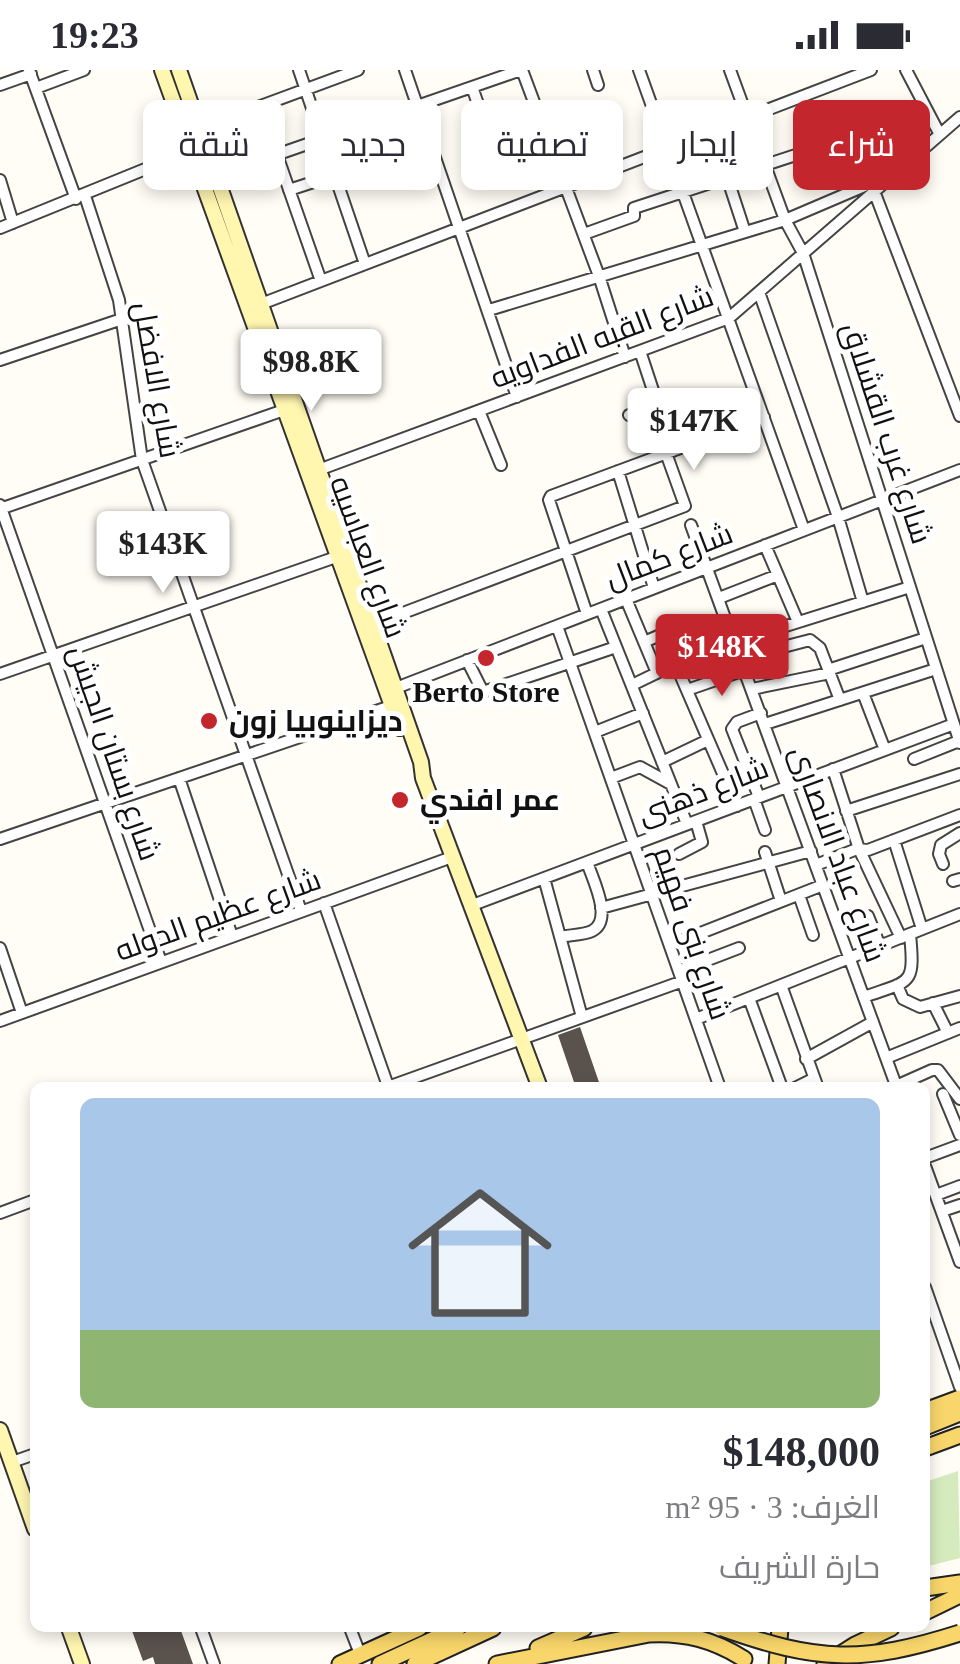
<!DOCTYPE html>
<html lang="ar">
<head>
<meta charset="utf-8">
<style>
	:root { --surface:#fff; --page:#f7f7f7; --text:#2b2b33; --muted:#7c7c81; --line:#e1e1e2; --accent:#c4262e }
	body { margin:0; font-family:"Times New Roman",Cairo,serif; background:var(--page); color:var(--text); direction:rtl; height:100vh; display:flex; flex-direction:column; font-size:38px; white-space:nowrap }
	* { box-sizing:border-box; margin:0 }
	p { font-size:32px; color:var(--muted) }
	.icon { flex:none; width:55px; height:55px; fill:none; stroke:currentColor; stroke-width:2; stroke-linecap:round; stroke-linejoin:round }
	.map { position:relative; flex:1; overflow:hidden; direction:ltr }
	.details { position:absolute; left:30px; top:1012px; width:900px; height:550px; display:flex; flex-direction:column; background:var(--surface); border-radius:15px; box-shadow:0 5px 15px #0003; direction:rtl }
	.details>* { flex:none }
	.banner { position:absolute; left:30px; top:30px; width:900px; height:90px; direction:rtl; display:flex; gap:20px }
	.price { position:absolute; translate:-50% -85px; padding:0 22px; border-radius:10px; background:#fff; color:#222; font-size:32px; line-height:65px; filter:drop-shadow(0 2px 5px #0008) }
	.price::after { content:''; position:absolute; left:50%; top:60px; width:30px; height:22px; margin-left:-15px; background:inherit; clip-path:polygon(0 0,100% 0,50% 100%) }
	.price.current { background:var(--accent); color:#fff }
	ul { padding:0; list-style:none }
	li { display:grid; align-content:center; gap:20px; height:530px; padding:0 50px }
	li+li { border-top:2px solid var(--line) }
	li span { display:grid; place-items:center; height:310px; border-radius:15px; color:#555 }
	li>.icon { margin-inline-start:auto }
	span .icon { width:180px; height:180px; fill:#fffc; stroke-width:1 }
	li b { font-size:42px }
	.chip { padding:0 35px; border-radius:15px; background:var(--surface); box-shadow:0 5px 15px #0003; font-size:35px; line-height:90px }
	.chip.current { background:var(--accent); color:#fff }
	.status { display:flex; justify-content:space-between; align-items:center; height:70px; padding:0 50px; background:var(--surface); direction:ltr }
	.status svg { height:28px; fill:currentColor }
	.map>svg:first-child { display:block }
	.green { fill:#d5ebbd }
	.building { fill:#5a524d }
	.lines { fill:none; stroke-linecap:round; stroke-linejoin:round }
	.street-casing { stroke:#444; stroke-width:14 }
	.secondary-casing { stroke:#333; stroke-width:18 }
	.primary-casing { stroke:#222; stroke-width:19 }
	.street { stroke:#fff; stroke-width:10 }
	.secondary { stroke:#fff6b0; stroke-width:14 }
	.primary { stroke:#f9d66b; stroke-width:15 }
	.primary-bridge-casing { stroke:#222; stroke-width:19; stroke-linecap:butt }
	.primary-bridge { stroke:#f9d66b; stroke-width:15 }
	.poi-dot { fill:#c4262e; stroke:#fff; stroke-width:4 }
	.labels { text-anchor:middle; stroke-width:10; stroke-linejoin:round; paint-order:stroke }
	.street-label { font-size:30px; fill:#111; stroke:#fff }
	.poi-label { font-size:30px; font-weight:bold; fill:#111; stroke:#fff; text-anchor:start }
</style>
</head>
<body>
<div class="status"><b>19:23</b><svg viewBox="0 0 49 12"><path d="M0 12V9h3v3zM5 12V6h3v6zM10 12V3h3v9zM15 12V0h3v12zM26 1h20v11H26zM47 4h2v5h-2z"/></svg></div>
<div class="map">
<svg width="960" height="1594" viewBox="0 0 960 1594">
	<rect width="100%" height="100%" fill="#fffdf5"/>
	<!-- green -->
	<path class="green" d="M958,1401L960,1488L925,1497V1412Z"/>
	<!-- building -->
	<path class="building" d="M580,957L601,1018H576L558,965Z
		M131,1558H180L193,1594H155L153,1587L143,1591Z"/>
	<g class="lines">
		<!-- street casing -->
		<g class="street-casing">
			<path id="street" d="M29,0L76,129
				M299,0L365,194
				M405,0L517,327
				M522,0L599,206L625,287
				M593,0L598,15
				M639,0L804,460
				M730,0L785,150L803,183L960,673
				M906,0L939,63
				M0,15L31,4
				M472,17L484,51L489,53L536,38
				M36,18L84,0
				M251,40L267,88
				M201,58L358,0
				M712,61L745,162
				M277,85L321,211
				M218,105L521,0
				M0,110L13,153
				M289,120L335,105
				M874,121L960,346
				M85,126L119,230L142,390L301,841
				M0,158L207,74
				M584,164L634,146V138L927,42
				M759,222L838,447L863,532
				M261,234L871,0
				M489,240L785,150L881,109
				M640,281L673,381
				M0,290L122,249
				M479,341L501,395
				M629,345L659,336
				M321,399L729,248L960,47
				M618,401L654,518
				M0,435L161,892
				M0,439L287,339
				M691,455L897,1018
				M765,475L798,552
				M719,528L778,505
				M626,529L657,603
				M601,539L687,754
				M587,544L549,430L551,426L764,347
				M374,554L685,436L666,383
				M557,556L720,1018
				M644,572L686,554
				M735,572L910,517
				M741,588L810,570L820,578L840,630
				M467,590L483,622L616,577
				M828,600L926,568
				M0,604L339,486
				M632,615L665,599L679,602L737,736
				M396,618L960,400
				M752,619L830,603
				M687,620L745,600
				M863,623L885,680
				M765,654L936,599
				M595,662L643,643
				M914,689L959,671
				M662,692L708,670
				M833,699L859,779L901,868
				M179,708L232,866
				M611,708L640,697L671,714
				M759,727L732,659L737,652L761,643
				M754,729L765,760
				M846,741L960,704
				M0,769L391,636
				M894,770L922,859
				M765,782L781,831
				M679,784L702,772L696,751
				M943,794L939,784L941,775L960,763
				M816,795L857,779L868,780L960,745
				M544,808L582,947
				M953,811L960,809
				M799,825L813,865
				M324,833L388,1016
				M470,836L954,654
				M601,838L811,781
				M868,846L880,876
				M560,867C569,865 584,865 592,861C614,850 592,808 587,792
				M670,875L823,815
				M0,878L22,943
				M679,901L739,878
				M781,915L818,1018
				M897,915L903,929L920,937L960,926
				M864,927C911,910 915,917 910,864
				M749,928L782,1018
				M933,933L948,963
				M696,949L960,844
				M0,951L452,787
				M886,988L960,958
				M806,989L873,952
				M896,1016L932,1000H938L960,1029
				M385,1018L683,911
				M795,1018L813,1009
				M943,1024L960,1065
				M925,1088L960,1075
				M925,1096L960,1192
				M936,1125L960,1116
				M942,1141L960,1135
				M0,1143L35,1130
				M925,1217L960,1317
				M12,1392L35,1384
				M201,1558L214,1594
				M350,1558L360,1584"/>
		</g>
		<!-- secondary casing -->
		<g class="secondary-casing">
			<path id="secondary" d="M162,0L400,658
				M179,0L421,692L423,708L540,1018
				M0,1360L35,1459
				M69,1558L82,1594"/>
		</g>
		<!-- primary casing -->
		<g class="primary-casing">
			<path id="primary" d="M925,1341L960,1328
				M925,1357L960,1343
				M925,1378L960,1365
				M925,1518L960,1513
				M925,1542L960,1525
				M538,1578L584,1558
				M340,1594L419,1558
				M380,1594L458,1558
				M415,1594L493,1558
				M497,1594L649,1564C685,1562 714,1570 744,1589
				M777,1594L780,1558
				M825,1594L855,1575L891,1558"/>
		</g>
		<!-- street -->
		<use href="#street" class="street"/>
		<!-- secondary -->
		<use href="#secondary" class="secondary"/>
		<!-- primary -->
		<use href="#primary" class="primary"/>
		<!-- primary-bridge casing -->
		<g class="primary-bridge-casing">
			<path id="primary-bridge" d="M722,1558C817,1592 863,1594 960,1563"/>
		</g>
		<!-- primary-bridge -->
		<use href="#primary-bridge" class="primary-bridge"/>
	</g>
	<!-- markers -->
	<g class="poi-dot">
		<circle cx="486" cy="588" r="10"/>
		<circle cx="209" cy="651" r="10"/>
		<circle cx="400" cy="730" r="10"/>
	</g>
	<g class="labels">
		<!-- street labels -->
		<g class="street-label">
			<text transform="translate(602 267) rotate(-21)" y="10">شارع القبه الفداويه</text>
			<text transform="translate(157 310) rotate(80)" y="10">شارع الافضل</text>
			<text transform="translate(887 363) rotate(72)" y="10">شارع غرب القشلاق</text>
			<text transform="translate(669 486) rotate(-21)" y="10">شارع كمال</text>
			<text transform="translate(368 487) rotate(70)" y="10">شارع العباسيه</text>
			<text transform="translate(114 683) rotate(71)" y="10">شارع بستان الجيش</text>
			<text transform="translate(703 721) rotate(-21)" y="10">شارع ذهنى</text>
			<text transform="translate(838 784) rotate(70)" y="10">شارع عباد الانصارى</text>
			<text transform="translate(218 845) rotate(-20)" y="10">شارع عظيم الدوله</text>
			<text transform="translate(692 863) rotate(71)" y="10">شارع بنى فهيم</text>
		</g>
		<!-- poi labels -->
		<g class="poi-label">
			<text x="486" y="632" text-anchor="middle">Berto Store</text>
			<text x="229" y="661">ديزاينوبيا زون</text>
			<text x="420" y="740">عمر افندي</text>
		</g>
	</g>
</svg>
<b class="price" style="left:311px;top:344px">$98.8K</b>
<b class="price" style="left:694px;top:403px">$147K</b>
<b class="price" style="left:163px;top:526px">$143K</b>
<b class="price current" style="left:722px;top:629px">$148K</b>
<div class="banner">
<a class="chip current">شراء</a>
<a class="chip">إيجار</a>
<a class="chip">تصفية</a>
<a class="chip">جديد</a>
<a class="chip">شقة</a>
</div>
<section class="details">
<ul>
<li><span style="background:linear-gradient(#a9c7e8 75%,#8fb573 0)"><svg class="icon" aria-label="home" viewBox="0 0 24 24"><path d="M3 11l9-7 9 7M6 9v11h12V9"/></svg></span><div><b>$148,000</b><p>الغرف: 3 · 95 m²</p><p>حارة الشريف</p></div></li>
</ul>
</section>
</div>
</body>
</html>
